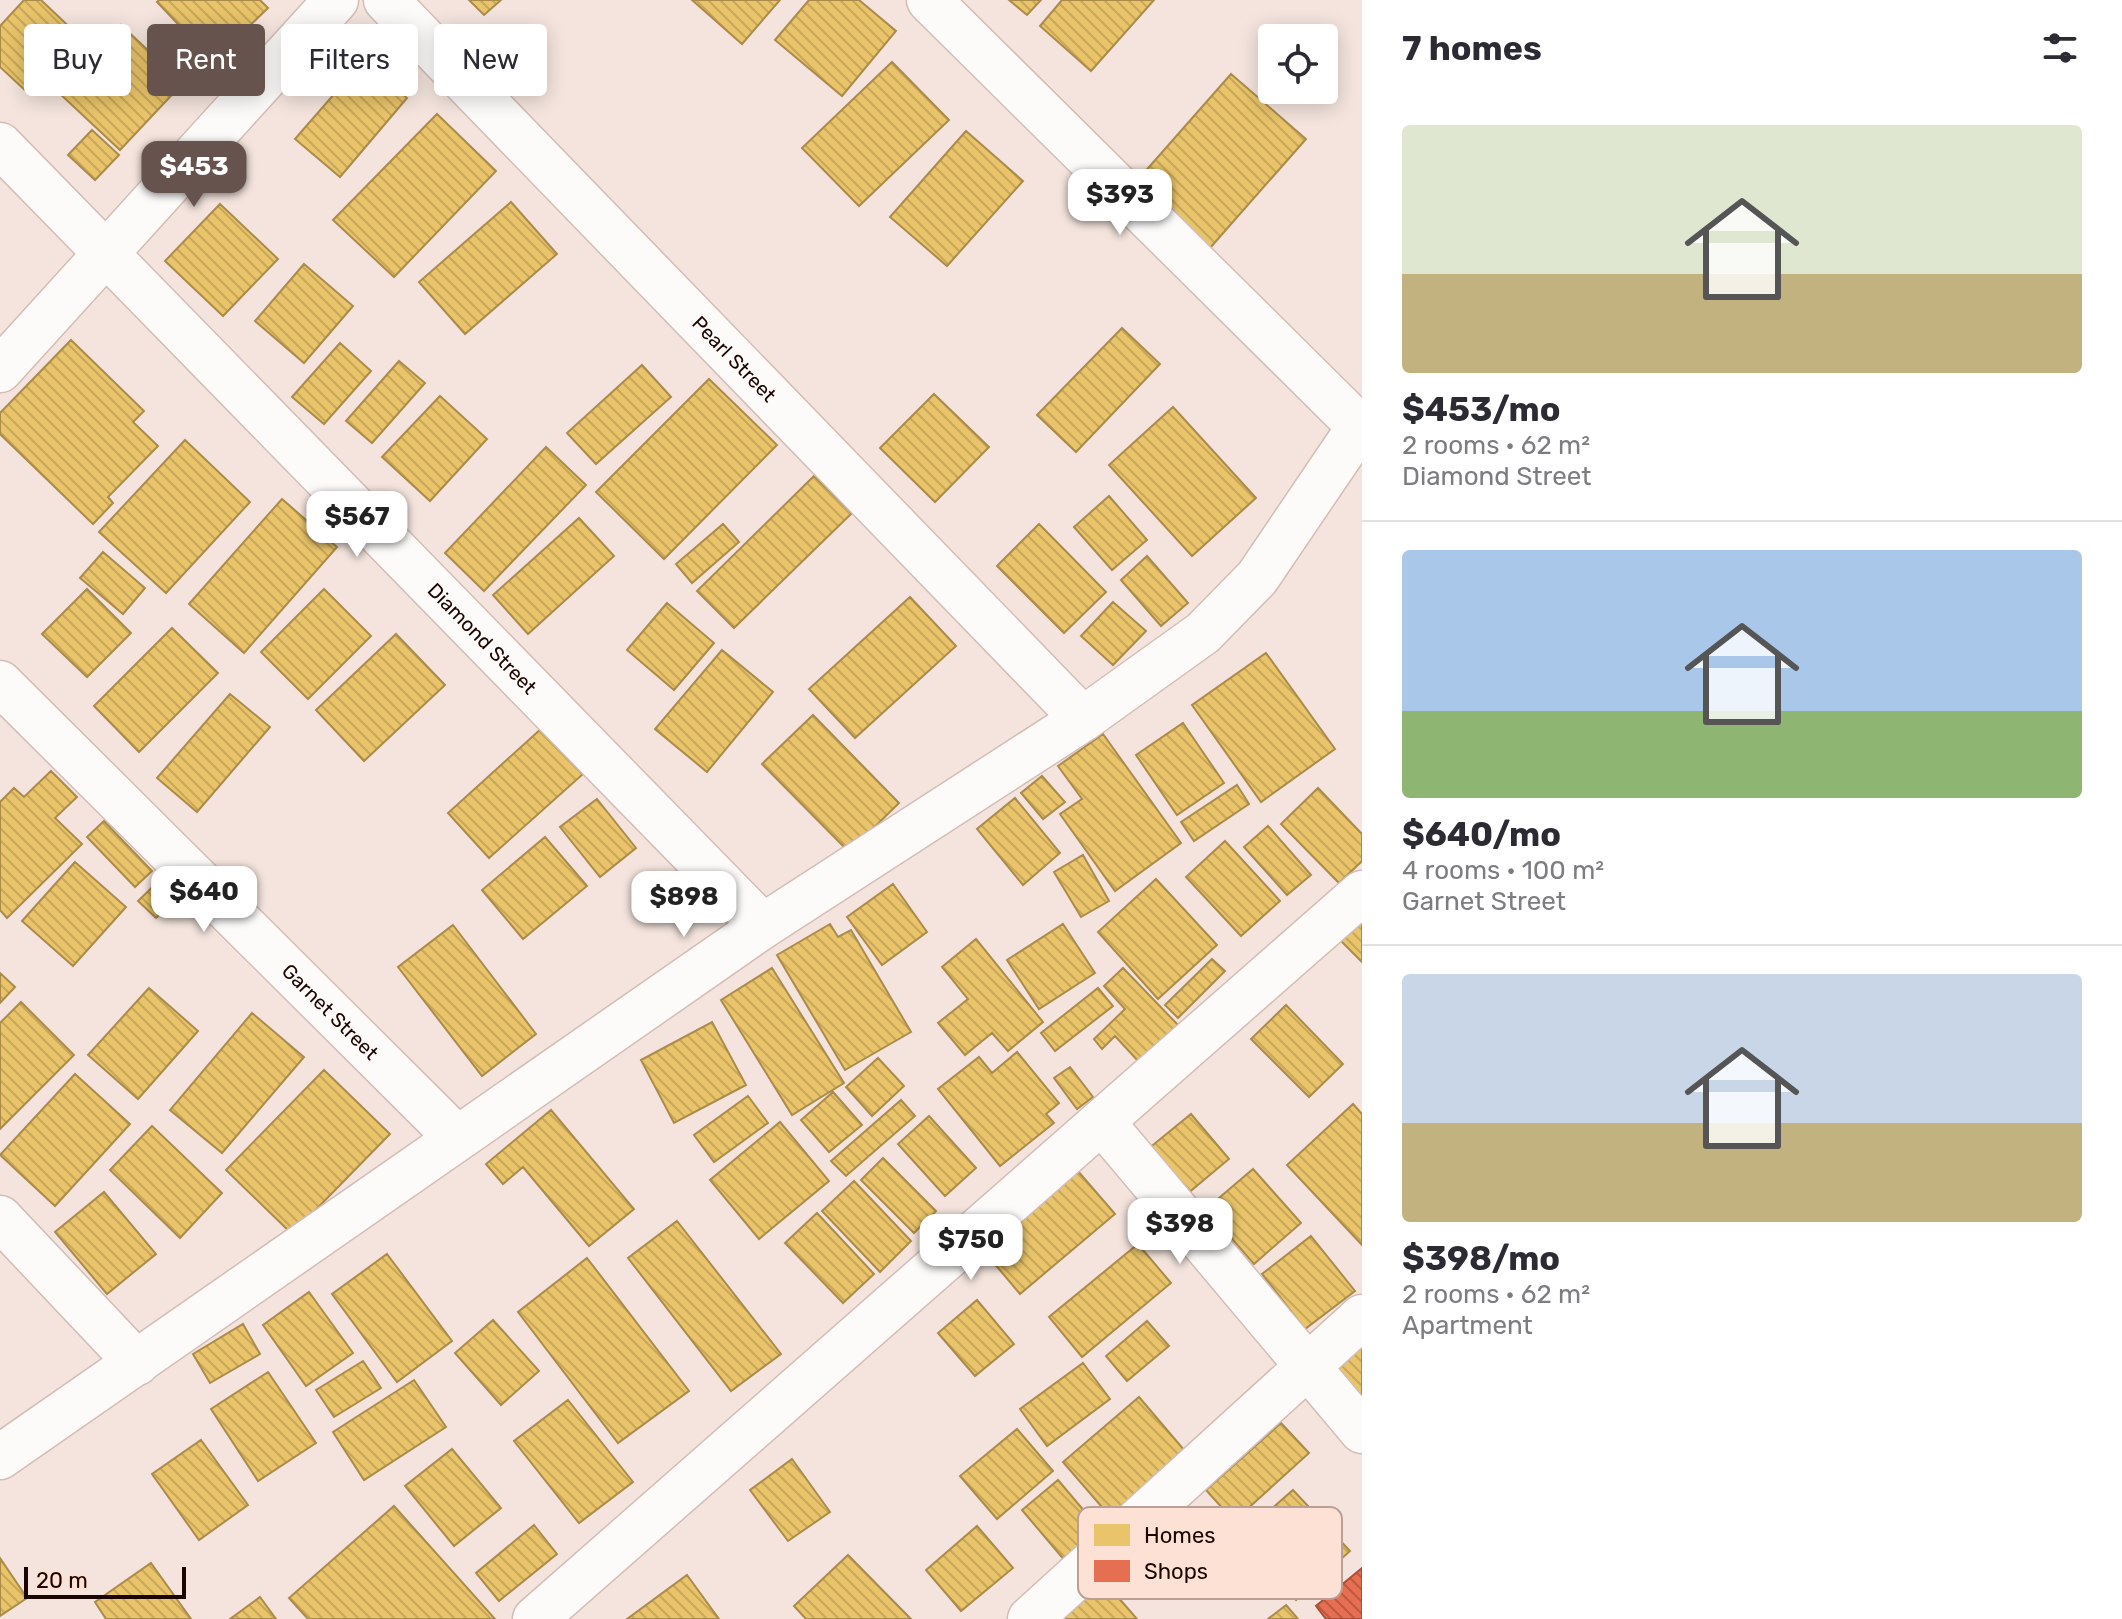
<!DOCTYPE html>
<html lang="en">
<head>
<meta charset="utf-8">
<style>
	:root { --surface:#fff; --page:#f7f7f7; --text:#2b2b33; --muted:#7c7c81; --line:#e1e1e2; --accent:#67534d }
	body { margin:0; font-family:Rubik,sans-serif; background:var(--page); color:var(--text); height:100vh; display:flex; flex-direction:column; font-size:30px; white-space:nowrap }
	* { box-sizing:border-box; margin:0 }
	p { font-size:26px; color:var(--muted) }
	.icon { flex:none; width:44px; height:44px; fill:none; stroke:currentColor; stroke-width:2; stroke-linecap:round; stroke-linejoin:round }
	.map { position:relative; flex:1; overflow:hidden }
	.details { display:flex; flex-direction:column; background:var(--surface); width:760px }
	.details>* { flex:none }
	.top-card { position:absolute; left:24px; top:24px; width:760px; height:72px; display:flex; gap:16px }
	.controls { position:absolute; left:1258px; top:24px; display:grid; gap:16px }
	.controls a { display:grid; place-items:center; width:80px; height:80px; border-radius:8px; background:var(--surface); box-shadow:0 4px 20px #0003; font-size:40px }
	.scale { position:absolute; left:24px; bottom:20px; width:162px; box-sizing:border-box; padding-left:8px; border:4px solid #1b0500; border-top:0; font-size:22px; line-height:28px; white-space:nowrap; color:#1b0500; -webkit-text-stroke:6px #fde1d4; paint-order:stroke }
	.price { position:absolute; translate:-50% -68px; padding:0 18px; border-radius:16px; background:#fff; color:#222; font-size:26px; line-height:52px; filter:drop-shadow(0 2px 4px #0008) }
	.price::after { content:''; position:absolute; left:50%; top:48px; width:24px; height:18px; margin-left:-12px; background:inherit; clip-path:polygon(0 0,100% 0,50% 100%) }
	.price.current { background:var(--accent); color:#fff }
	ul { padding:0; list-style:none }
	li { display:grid; align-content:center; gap:16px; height:424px; padding:0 40px }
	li+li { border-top:2px solid var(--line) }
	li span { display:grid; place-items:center; height:248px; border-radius:8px; color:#555 }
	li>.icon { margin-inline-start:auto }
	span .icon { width:144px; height:144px; fill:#fffc; stroke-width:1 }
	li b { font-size:34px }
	h2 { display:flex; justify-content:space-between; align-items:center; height:96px; padding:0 40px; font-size:34px }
	.tag { padding:0 28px; border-radius:8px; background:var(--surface); box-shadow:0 4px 20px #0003; font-size:28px; line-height:72px }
	.tag.current { background:var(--accent); color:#fff }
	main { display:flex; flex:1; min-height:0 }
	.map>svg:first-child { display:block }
	.homes { fill:url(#homes-back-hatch); stroke:#ab8b4a; stroke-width:2 }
	.shops { fill:url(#shops-back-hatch); stroke:#aa4f39; stroke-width:2 }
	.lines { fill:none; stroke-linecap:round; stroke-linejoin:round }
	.street-casing { stroke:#d2beb6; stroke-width:47 }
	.street { stroke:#fdfbfa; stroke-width:44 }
	.labels { text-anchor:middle; stroke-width:8; stroke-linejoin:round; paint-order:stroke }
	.street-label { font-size:20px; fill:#1b0500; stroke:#fde1d4 }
	.key { fill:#fde1d4; stroke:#b99f94; stroke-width:2 }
	.key-label { font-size:22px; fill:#1b0500 }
</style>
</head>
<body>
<main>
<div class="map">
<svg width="1362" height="1619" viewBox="0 0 1362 1619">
	<defs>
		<pattern id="homes-back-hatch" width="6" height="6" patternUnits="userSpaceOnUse" patternTransform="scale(2)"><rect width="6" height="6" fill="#e9c46a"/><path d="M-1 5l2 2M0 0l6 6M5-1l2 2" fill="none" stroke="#c7a75a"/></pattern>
		<pattern id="shops-back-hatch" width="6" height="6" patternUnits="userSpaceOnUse" patternTransform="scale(2)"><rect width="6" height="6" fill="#e76f51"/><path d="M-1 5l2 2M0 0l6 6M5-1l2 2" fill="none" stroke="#ba5941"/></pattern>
	</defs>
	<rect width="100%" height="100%" fill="#f4e4dd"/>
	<!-- homes -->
	<path class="homes" d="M24,0H41L79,36L27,92L0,67V26Z
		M159,0H260L268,8L213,61L157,2Z
		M469,0H501L484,15Z
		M692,0H780L742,44Z
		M809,0H859L896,31L842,96L775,40Z
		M1009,0H1041L1027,15Z
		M1062,0H1154L1091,71L1040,26Z
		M121,25L183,83L120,150L58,92Z
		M363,61L407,98L340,177L295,139Z
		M892,62L949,120L859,206L802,148Z
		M1231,74L1306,139L1210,248L1135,183Z
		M437,114L496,171L394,277L333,220Z
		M92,130L119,155L95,180L68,155Z
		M966,131L1023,181L947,266L890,217Z
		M511,202L557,254L465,334L419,282Z
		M220,204L278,259L223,316L165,261Z
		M304,264L353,306L304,363L255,321Z
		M1122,328L1160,364L1076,452L1037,415Z
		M71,340L144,411L133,422L158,446L108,497L113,503L93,524L0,434V413Z
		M340,343L371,371L324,424L292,397Z
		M399,361L425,383L372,443L346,421Z
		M642,365L671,397L596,464L567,433Z
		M709,379L777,445L664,559L596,492Z
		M934,394L989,447L935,502L880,448Z
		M440,396L487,439L430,501L382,457Z
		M1173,407L1256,498L1192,556L1109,465Z
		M185,440L250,502L166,593L99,532Z
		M546,447L586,485L484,591L445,553Z
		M814,476L852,513L734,628L697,591Z
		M1109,496L1147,540L1112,570L1074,527Z
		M282,499L337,547L244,653L189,604Z
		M579,518L614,556L528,634L493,595Z
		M723,524L739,542L692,583L676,564Z
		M1039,524L1106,592L1064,633L997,566Z
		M103,552L145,588L123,614L80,578Z
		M1147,556L1188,603L1161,626L1121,580Z
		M87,589L131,633L87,677L42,634Z
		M324,589L371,636L308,699L261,652Z
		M910,597L956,646L855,738L809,689Z
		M1113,602L1146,631L1113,665L1081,636Z
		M667,603L714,643L674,690L627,650Z
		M172,628L218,673L139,752L94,706Z
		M396,634L445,685L364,761L316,710Z
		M722,650L773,692L707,772L655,729Z
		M1266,653L1335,749L1261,802L1192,705Z
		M230,694L270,727L197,812L157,778Z
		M813,715L899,803L849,852L762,764Z
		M1183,723L1224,783L1177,815L1136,755Z
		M542,728L583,774L489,858L448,813Z
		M1103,734L1181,843L1115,891L1060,814L1082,799L1058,766Z
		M51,771L77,797L55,818L82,844L7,918L0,910V802L14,788L24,797Z
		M1042,776L1065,802L1043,819L1021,793Z
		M1237,785L1249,804L1194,841L1181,822Z
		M1318,788L1362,834V861L1339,883L1281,824Z
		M1015,798L1060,853L1023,885L977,829Z
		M597,799L636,848L600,877L560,827Z
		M104,821L152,871L135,887L87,837Z
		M1268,826L1311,875L1287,895L1244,847Z
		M545,837L587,886L523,939L482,890Z
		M1225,841L1280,901L1241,936L1186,877Z
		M1083,855L1109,901L1081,917L1054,872Z
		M75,862L126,907L73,966L22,921Z
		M166,874L184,892L156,918L138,901Z
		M1156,879L1217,945L1158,999L1098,932Z
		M893,884L927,932L882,965L847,917Z
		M1362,906V962L1335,935Z
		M830,924L838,937L851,930L911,1032L845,1070L777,955Z
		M1063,924L1095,973L1039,1009L1007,960Z
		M453,925L536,1034L482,1076L398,967Z
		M976,939L1043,1022L1008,1051L992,1033L965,1055L938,1023L968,999L942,967Z
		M1212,959L1225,971L1178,1018L1165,1005Z
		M772,968L844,1083L792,1115L721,1000Z
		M1123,968L1179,1026L1139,1062L1115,1036L1102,1049L1094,1039L1125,1009L1104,986Z
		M0,973L15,987L0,1003Z
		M149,988L198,1031L138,1099L88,1055Z
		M1098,988L1113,1006L1055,1051L1041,1033Z
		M21,1002L74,1055L0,1129V1023Z
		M1286,1005L1343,1064L1309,1097L1251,1039Z
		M252,1013L304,1057L222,1153L170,1110Z
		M712,1022L746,1085L674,1123L641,1060Z
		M1017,1052L1059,1103L1046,1114L1054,1123L1000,1166L938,1089L979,1057L992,1073Z
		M878,1058L904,1086L872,1116L846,1087Z
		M1070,1067L1093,1097L1077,1109L1054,1078Z
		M324,1070L390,1134L292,1234L226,1170Z
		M75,1074L130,1124L55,1206L0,1155Z
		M833,1092L862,1125L829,1152L801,1120Z
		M748,1096L768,1123L714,1162L694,1135Z
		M901,1100L915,1116L846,1176L831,1161Z
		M1353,1104L1362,1114V1245L1287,1165Z
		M551,1110L634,1209L589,1246L523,1167L503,1184L486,1164Z
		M1191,1114L1229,1159L1187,1194L1148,1149Z
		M929,1116L976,1168L945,1196L898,1144Z
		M780,1122L829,1181L759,1239L710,1180Z
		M152,1126L222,1193L180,1238L110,1170Z
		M883,1158L936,1211L914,1233L861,1180Z
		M1253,1169L1301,1223L1254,1264L1206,1209Z
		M1077,1170L1115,1214L1020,1294L983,1250Z
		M854,1181L911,1241L880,1272L822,1211Z
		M104,1192L156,1254L107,1294L55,1232Z
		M817,1213L874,1274L843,1303L785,1243Z
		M677,1221L781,1354L731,1391L628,1258Z
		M1311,1236L1355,1291L1305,1329L1262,1274Z
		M1138,1244L1171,1283L1082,1357L1049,1317Z
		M387,1254L452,1341L397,1382L332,1294Z
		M587,1258L689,1391L618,1443L518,1312Z
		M309,1292L353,1353L306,1386L263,1325Z
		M977,1300L1014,1344L975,1376L938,1333Z
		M493,1320L539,1371L501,1405L455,1353Z
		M1147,1321L1169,1346L1127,1381L1106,1356Z
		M243,1324L260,1354L210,1383L193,1354Z
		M1362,1343V1404L1332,1368Z
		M363,1361L381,1388L334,1417L316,1390Z
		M1083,1363L1110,1399L1047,1446L1020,1409Z
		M268,1372L316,1443L258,1481L211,1409Z
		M414,1380L446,1427L364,1480L333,1432Z
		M1139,1397L1190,1457L1114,1521L1063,1462Z
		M568,1400L633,1482L579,1523L514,1441Z
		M1281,1423L1309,1453L1234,1521L1206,1490Z
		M1017,1429L1053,1471L997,1519L960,1476Z
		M201,1440L248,1505L199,1540L152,1474Z
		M452,1449L501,1508L454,1546L405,1486Z
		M792,1459L830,1512L788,1541L750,1490Z
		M1058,1480L1102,1532L1066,1562L1022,1510Z
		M1293,1490L1350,1551L1296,1600L1238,1538Z
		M394,1506L495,1619H308L289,1598Z
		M534,1525L557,1554L499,1601L476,1573Z
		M977,1526L1013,1568L961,1611L926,1570Z
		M848,1555L911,1619H806L794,1606Z
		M0,1558L27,1598L0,1616Z
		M151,1563L191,1619H106L95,1602Z
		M687,1575L719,1619H627Z
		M1104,1581L1137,1619H1061Z
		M260,1597L276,1619H230Z
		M1286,1605L1298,1619H1268Z"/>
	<!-- shops -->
	<path class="shops" d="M1362,1568V1619H1326L1316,1606Z"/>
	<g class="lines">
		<!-- street casing -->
		<g class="street-casing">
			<g id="street">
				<path id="s1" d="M386,0L1083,719"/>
				<path d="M929,0L1359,426"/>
				<path id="s2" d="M0,145L763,926"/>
				<path d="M0,370L336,0"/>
				<path id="s3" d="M0,683L456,1137"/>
				<path d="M1102,1122L1362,1431"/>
				<path d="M0,1218L137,1363"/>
				<path d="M0,1457L763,926L1083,719L1203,633L1257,578L1362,423"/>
				<path d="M535,1619L1362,893"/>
				<path d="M1030,1619L1362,1317"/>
			</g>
		</g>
		<!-- street -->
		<use href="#street" class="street"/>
	</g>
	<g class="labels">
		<!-- street labels -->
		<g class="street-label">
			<text dy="7" stroke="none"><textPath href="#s1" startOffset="500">Pearl Street</textPath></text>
			<text dy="7" stroke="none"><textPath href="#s2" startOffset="690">Diamond Street</textPath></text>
			<text dy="7" stroke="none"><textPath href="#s3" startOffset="466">Garnet Street</textPath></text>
		</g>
	</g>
	<!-- legend -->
	<rect x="1078" y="1507" width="264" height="92" rx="12" class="key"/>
	<rect x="1094" y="1524" width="36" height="22" fill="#e9c46a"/>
	<rect x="1094" y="1560" width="36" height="22" fill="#e76f51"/>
	<g class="key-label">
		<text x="1144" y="1543">Homes</text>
		<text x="1144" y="1579">Shops</text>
	</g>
</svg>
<div class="controls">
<a><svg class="icon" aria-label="locate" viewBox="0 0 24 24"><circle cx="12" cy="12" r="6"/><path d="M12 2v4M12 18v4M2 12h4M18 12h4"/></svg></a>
</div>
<div class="scale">20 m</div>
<b class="price current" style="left:194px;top:209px">$453</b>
<b class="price" style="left:1120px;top:237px">$393</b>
<b class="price" style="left:357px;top:559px">$567</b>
<b class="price" style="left:204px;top:934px">$640</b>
<b class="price" style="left:684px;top:939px">$898</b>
<b class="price" style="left:1180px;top:1266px">$398</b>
<b class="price" style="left:971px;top:1282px">$750</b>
<div class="top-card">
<a class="tag">Buy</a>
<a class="tag current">Rent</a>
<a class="tag">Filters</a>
<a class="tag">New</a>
</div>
</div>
<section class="details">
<h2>7 homes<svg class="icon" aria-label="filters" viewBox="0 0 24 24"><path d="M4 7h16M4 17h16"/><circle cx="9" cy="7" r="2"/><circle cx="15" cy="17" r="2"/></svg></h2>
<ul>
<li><span style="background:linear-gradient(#dfe7d0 60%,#c2b280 0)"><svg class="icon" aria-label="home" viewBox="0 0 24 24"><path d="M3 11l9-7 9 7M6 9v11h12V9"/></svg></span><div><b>$453/mo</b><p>2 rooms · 62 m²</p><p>Diamond Street</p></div></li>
<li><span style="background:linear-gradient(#a9c7e8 65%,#8fb573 0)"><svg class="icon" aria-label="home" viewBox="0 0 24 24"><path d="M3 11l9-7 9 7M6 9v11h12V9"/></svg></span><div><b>$640/mo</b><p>4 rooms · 100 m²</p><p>Garnet Street</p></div></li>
<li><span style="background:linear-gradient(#c9d6e8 60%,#c2b280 0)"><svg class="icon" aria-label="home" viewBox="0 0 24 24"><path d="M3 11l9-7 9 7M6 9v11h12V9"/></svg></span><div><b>$398/mo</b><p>2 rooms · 62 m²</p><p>Apartment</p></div></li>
</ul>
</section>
</main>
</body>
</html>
